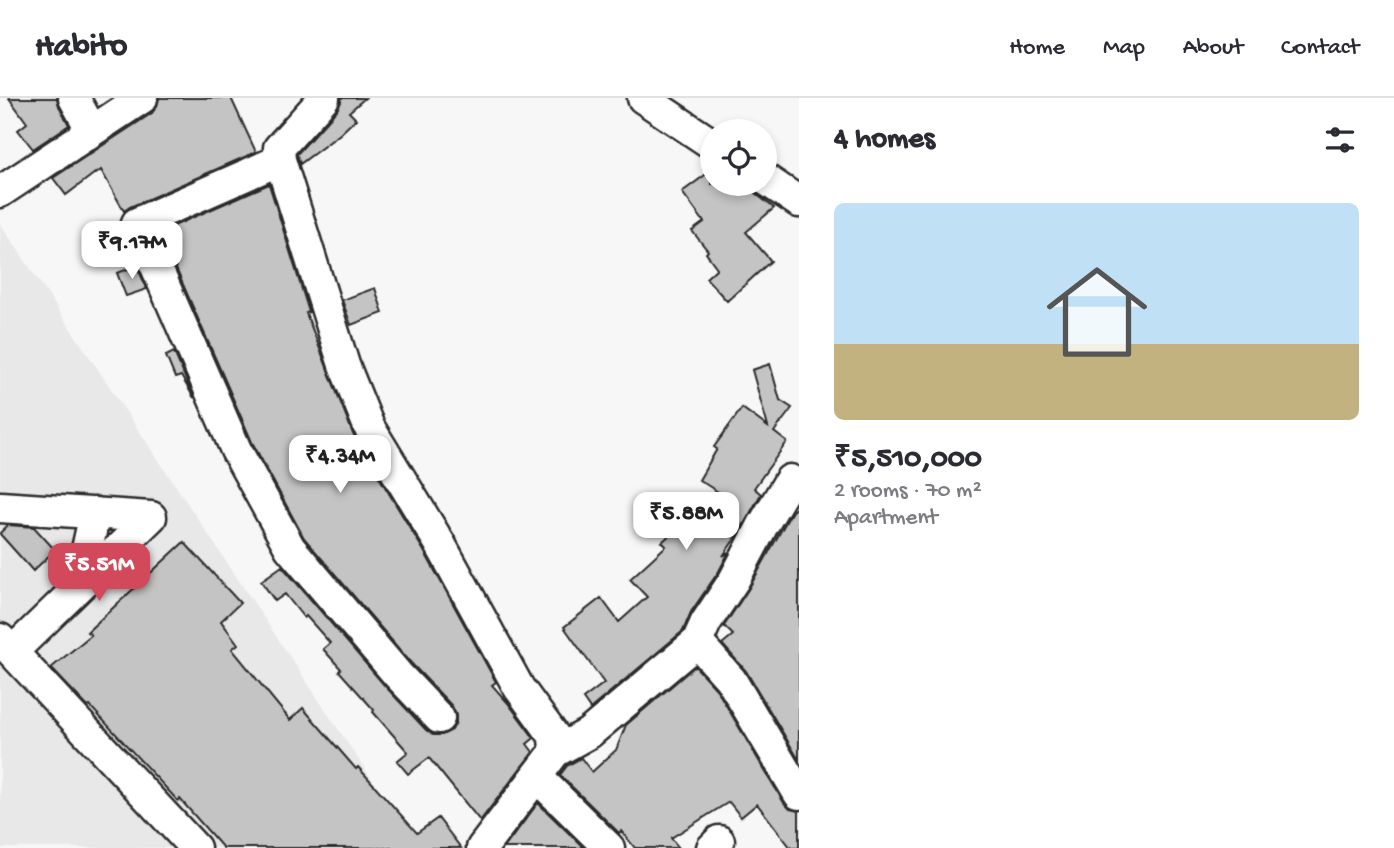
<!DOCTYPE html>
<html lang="en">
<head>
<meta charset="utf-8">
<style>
	:root { --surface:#fff; --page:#f7f7f7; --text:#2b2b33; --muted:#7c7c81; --line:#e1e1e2; --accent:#d1495b }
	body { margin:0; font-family:"Gochi Hand",sans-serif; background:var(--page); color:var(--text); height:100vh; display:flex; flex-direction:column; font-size:26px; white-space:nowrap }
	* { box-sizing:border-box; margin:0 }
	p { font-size:23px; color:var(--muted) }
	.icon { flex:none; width:38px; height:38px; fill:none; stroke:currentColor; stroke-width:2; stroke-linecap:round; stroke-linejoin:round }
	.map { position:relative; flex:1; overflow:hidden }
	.panel { display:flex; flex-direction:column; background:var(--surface); width:595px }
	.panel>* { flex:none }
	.tools { position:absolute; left:700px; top:21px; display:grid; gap:14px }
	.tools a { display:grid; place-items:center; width:77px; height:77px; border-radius:50%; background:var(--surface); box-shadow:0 4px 10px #0003; font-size:35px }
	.price { position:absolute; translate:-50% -60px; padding:0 16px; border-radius:14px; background:#fff; color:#222; font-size:23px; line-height:46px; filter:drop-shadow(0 2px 4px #0008) }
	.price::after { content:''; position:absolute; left:50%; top:42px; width:21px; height:16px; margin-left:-10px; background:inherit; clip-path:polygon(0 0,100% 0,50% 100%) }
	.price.on { background:var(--accent); color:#fff }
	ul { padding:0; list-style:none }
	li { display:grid; align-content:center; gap:14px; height:371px; padding:0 35px }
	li+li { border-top:2px solid var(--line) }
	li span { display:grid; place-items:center; height:217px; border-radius:10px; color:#555 }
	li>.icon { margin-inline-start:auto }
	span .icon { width:126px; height:126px; fill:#fffc; stroke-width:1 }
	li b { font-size:30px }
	h2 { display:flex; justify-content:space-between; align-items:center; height:84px; padding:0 35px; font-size:30px }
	header { display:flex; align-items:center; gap:42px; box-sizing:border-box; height:98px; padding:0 35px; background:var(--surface); border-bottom:2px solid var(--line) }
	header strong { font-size:33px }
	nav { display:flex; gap:38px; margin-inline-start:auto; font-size:24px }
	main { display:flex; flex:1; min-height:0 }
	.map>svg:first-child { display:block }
	.built { fill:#e8e8e8 }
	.building { fill:#c4c4c4; stroke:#2b2b2b; stroke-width:2 }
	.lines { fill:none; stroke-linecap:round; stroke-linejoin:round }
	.minor-casing { stroke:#2b2b2b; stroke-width:35 }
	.minor { stroke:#fff; stroke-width:30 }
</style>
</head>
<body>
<header>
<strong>Habito</strong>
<nav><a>Home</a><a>Map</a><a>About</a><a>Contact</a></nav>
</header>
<main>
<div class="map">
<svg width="799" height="750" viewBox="0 0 799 750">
	<rect width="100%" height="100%" fill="#f7f7f7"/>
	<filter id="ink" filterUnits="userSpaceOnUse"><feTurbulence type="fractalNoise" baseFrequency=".0143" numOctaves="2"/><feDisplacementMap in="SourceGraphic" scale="14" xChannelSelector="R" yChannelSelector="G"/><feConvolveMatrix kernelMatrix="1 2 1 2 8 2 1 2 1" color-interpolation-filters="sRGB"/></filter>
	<g filter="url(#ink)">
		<!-- built -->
		<path class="built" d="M0,125L407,734L389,750H0Z"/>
		<!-- building -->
		<path class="building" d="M9,0H57L59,8L69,27L33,51L18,32L27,25Z
			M159,0H231L256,54L130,109L124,113L101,72L96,76L95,75L66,97L53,80L152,15L157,8Z
			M341,0H365L349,14L356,21L340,36L300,66L297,56L337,12L341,4Z
			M712,72V86H749L755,95L774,110L746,134L771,163L727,203L706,180L717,170L706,155L708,153L692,133L704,124L682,94Z
			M269,86L309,214L306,215L353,336L424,453L496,584L492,587L508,605L534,640L527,646L533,654L480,723L429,660L408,676L397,663L408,654L373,614L374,612L339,573L341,571L323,551L330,545L306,518L304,520L285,496L275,503L261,483L282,468L385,588L426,632L433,637H442L452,632L456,624V617L452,608L411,565L304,440L252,344L160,134Z
			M137,168L147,191L126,198L117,175Z
			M375,190L383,215L351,227L342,202Z
			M174,254L194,300L181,278L175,280L166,258Z
			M770,266L780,302L792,310L774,334L787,344L754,390L761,396L740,433L723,458L729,454L719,473L691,514L683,533L590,611L583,601L604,585L564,529L601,500L619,524L647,499L630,481L666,448L662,444L688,420L700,433L726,399L699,382L717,351L714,349L742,310L768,329L752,272Z
			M799,408V662L746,573L722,546L733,537L724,528L749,490L792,413Z
			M8,427L34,429L55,452L33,473L0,436V435Z
			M184,444L240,505L221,523L238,546L232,551L290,622L303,610L356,671L358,669L417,735L438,720L461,750H223L180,701L178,703L90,608L88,609L51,570L91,537L87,534Z
			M695,568L717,592L784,705L790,711L799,713V750H791L757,706L741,719L729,704L671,740L679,750H635L621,733L619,735L560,677L567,668L581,660L592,674L616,652L626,627Z
			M538,705L584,750H504Z"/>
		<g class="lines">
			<!-- minor casing -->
			<g class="minor-casing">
				<path id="minor" d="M74,0L92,33L142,0
					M324,0L279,50L280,62L344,267L369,329L439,444L519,590L554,638L555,654L482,750
					M643,0L712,46
					M280,62L137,125L236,352L290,450L398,577L439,620
					M765,81L799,104
					M0,94L92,33
					M790,382L763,427L734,482L706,524L697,544L731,582L799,696
					M0,409L151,419
					M79,488L95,415
					M0,541L195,750
					M12,554L151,419
					M555,654L589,635L697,544
					M537,679L609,750
					M712,750L719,743"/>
			</g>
			<!-- minor -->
			<use href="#minor" class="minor"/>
		</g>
	</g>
</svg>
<div class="tools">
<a><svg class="icon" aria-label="locate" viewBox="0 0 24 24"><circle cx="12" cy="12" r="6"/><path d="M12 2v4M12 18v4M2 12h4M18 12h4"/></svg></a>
</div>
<b class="price" style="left:132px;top:183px">₹9.17M</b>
<b class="price" style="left:340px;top:397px">₹4.34M</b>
<b class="price" style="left:686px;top:454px">₹5.88M</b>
<b class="price on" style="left:99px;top:505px">₹5.51M</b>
</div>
<section class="panel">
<h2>4 homes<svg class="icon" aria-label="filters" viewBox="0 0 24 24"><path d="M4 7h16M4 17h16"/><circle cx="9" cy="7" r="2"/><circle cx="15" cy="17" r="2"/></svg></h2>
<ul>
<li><span style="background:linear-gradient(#bfe0f5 65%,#c2b280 0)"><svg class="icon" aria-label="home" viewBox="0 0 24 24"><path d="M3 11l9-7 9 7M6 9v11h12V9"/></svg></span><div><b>₹5,510,000</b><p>2 rooms · 70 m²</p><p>Apartment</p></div></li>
</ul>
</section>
</main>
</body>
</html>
